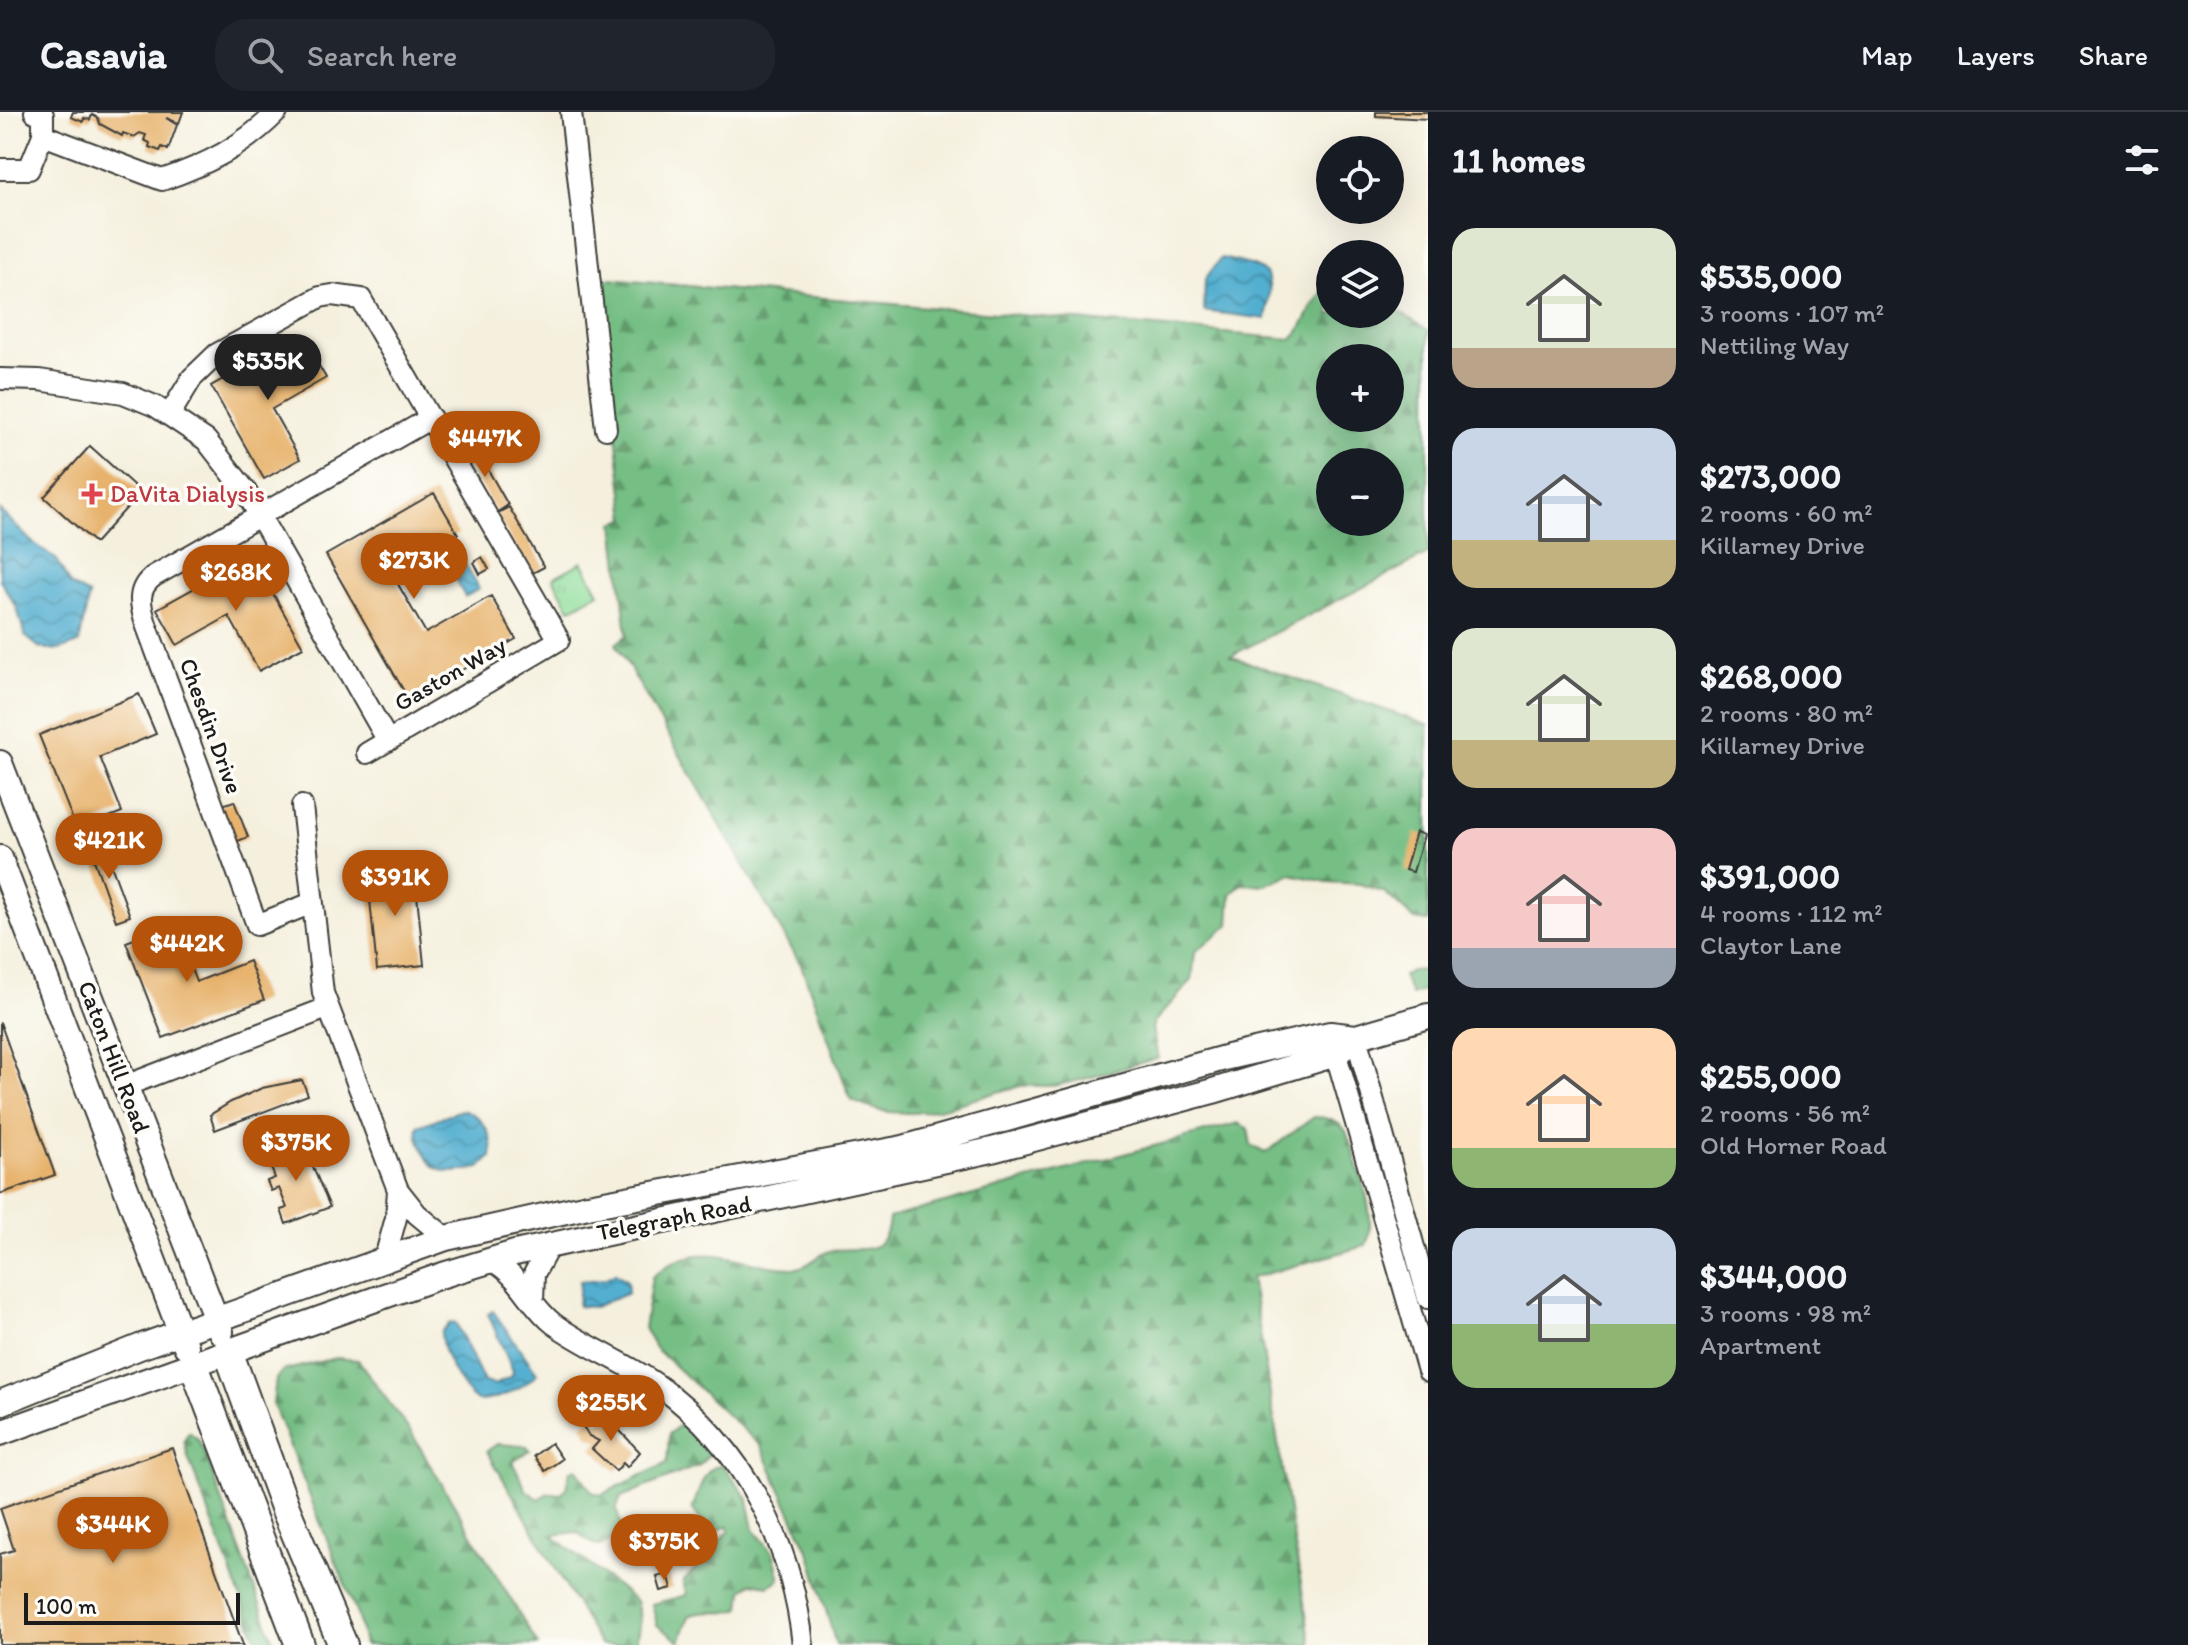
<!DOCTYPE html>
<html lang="en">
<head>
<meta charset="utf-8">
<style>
	:root { --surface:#171b24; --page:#20242c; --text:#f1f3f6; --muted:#9ea1a6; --line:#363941; --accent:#b45309 }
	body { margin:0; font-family:Itim,sans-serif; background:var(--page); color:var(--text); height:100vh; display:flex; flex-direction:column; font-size:30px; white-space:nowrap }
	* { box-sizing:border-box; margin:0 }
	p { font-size:26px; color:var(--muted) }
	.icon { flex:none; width:44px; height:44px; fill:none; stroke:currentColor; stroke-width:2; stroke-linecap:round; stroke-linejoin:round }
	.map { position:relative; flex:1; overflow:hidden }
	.drawer { display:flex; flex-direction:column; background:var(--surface); width:760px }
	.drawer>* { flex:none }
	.fabs { position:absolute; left:1316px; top:24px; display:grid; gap:16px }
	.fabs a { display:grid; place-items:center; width:88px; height:88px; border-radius:50%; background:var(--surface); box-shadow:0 8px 32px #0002; font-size:40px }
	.scale { position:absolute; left:24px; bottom:20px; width:216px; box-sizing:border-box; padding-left:8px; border:4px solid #1c1c1c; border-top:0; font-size:22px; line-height:28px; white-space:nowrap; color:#1c1c1c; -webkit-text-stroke:6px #fdfcf7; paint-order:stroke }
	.price { position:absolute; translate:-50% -68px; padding:0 18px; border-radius:28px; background:var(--accent); color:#fff; font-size:26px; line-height:52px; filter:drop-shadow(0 2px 4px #0008) }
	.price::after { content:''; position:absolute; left:50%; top:48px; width:24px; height:18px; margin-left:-12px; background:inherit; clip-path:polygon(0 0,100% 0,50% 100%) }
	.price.current { background:#222; color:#fff }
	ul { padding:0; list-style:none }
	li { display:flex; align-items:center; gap:24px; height:200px; padding:0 24px }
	li span { display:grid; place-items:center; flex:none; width:224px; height:160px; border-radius:24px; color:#555 }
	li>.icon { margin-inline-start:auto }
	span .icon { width:96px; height:96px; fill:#fffc; stroke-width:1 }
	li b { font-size:34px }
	h2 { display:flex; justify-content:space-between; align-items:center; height:96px; padding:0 24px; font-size:34px }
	header { display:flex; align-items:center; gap:48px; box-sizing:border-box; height:112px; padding:0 40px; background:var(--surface); border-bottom:2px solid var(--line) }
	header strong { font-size:38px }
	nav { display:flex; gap:44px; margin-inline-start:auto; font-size:28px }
	.search { width:560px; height:72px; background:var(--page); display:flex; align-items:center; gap:20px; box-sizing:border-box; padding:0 28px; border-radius:32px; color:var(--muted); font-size:30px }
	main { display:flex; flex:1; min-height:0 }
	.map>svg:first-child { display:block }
	.grass { fill:url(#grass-tufts); stroke:#567e5c; stroke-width:2 }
	.forest { fill:url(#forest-firs); stroke:#486d50; stroke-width:2; fill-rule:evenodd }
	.water { fill:url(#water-waves); stroke:#376676; stroke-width:2 }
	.building { fill:#e7b26c }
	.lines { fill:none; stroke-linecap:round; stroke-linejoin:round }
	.minor-casing { stroke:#3d3c39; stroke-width:24 }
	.major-casing { stroke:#3d3c39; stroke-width:28 }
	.highway-casing { stroke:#3d3c39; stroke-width:32 }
	.minor { stroke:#fff; stroke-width:20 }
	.major { stroke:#fff; stroke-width:24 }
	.highway { stroke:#fff; stroke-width:28 }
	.health-dot { fill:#e0444e; stroke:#fdfcf7; stroke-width:3 }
	.labels { text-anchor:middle; stroke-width:7; stroke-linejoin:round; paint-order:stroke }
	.health-label { font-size:24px; fill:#be3a42; stroke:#fdfcf7; text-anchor:start }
	.street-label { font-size:24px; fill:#1c1c1c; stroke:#fdfcf7 }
</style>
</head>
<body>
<header>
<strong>Casavia</strong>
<div class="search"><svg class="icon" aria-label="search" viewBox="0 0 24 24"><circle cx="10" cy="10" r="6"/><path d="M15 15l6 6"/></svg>Search here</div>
<nav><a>Map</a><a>Layers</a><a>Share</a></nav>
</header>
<main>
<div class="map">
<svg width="1428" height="1533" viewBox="0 0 1428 1533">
	<defs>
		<pattern id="grass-tufts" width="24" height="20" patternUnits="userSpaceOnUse" patternTransform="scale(2)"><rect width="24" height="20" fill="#91df9d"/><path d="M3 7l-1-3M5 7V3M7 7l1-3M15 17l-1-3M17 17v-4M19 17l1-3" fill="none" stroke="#7cbf87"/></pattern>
		<pattern id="forest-firs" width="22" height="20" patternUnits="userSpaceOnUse" patternTransform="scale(2)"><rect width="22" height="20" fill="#74be84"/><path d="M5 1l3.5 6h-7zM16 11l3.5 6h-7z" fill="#5e9a6b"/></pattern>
		<pattern id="water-waves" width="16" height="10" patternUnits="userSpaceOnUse" patternTransform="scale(2)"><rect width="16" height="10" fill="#52afd0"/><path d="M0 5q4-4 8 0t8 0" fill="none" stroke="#438ea8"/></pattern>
	</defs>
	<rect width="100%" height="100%" fill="#fdfcf7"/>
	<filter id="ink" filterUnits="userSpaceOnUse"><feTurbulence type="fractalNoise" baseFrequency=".0125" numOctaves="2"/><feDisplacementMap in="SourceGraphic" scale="16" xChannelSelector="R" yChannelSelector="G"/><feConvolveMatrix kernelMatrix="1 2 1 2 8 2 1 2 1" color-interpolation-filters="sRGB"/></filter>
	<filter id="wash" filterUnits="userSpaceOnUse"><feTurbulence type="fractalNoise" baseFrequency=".006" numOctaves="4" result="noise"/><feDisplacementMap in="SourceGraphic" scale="32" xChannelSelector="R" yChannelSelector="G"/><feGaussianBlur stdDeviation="1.8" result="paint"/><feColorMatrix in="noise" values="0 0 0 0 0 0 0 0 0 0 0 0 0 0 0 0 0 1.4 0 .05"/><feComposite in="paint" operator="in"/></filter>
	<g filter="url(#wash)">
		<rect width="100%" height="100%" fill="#f5f0de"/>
		<!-- grass -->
		<path class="grass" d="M582,450L599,481L570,497L553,466Z"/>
		<!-- forest -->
		<path class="forest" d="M598,166L1291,227C1309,212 1311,186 1330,174V202H1390V194L1428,218V442L1230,544L1428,613V810L1415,808L1384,780L1360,772L1327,770L1291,762L1265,773L1241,772L1231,782L1229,813L1195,840L1192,868L1155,909L1152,916L1158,946C1125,955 1091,967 1058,973C1046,976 1033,972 1021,974C961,987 912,1019 851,988L801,853L616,532L627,523L614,411L626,407ZM1330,246H1390V306H1330ZM1330,350H1390V410H1330Z
			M1428,858V877L1411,883L1403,864L1411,859Z
			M1314,1005C1326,1005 1339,1009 1346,1019C1355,1046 1381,1109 1365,1134L1251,1166L1311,1533H836L810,1442L761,1334L655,1236L644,1216L652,1165C705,1119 742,1158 797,1156C809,1155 818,1142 830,1139C856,1133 886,1149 889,1106L1238,1011L1248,1017L1251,1033L1265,1041Z
			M336,1246L358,1248L412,1322L538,1533H364L358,1505L273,1292L276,1267L282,1259Z
			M679,1313L694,1317L712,1339L700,1353L621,1385L616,1397L624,1420C598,1437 603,1440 577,1420L552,1423L636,1489L640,1506L636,1533H600L487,1339L497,1332L527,1334L530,1338L513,1350L526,1378L539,1387L548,1381L561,1382L566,1376L570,1359L576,1356L592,1380L601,1383L667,1351L669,1322Z
			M189,1320L198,1327L205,1342L275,1533H260L254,1520L188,1345L184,1328Z
			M722,1352L748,1387L754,1418L773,1440L780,1467L769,1474L752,1471L743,1478L741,1496C726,1505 706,1496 689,1504L680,1530L657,1513L652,1492L687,1483L683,1470L729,1419V1414L722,1416L681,1457L676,1433L684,1421L700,1422L706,1416L692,1396C701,1379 700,1358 722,1352Z"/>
		<!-- water -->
		<path class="water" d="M1221,146C1268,157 1275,154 1266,207L1204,199L1205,167Z
			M0,398L31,429L57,448L70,473L89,483L79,531L59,538L40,536L25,524L17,496L0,468Z
			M459,441L479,477L465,485L445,449Z
			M461,998C483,1001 494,1025 491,1045L480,1056C456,1061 434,1065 424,1040C420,1031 416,1024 418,1014Z
			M616,1161L627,1169L628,1181L594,1195L578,1194L580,1169L604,1167Z
			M493,1199L537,1261C525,1276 497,1289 477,1289C460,1277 441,1241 441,1220L451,1210L456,1211L484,1270L494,1273L512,1264L513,1259L488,1202Z"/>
		<g id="blocks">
			<!-- building -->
			<path class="building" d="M73,0H183L179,11L166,6L177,13L168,38L162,35L160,39L149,35L150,31L144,28L146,23L140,21L134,25L123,21L122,24L100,12L98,6L92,3L90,8L84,6L83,10L71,5Z
				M1376,0H1428V7L1376,4Z
				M301,223L326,266L272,297L300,347L264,367L211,274Z
				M474,333L508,393L496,401L461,340Z
				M90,334L141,380L95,431L44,385Z
				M434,381L458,422L391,460L426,521L491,484L516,527L409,588L326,443Z
				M509,395L544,455L531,462L496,402Z
				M252,444L303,535L259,559L229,504L177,533L157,497Z
				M482,445L489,457L480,462L474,450Z
				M139,582L156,622L100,645L122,700L77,718L39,623Z
				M234,689L248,725L233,731L219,694Z
				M1416,720L1424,723L1413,760L1405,758Z
				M102,729L130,804L116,809L89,734Z
				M405,754L415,763L424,853L377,858L367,758Z
				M174,812L196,870L249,849L264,888L163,926L126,830Z
				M0,910L55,1063L0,1082Z
				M302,968L308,983L215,1018L210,1003L231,990L262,976Z
				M303,1032L330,1095L286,1112L281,1098L287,1096L279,1076L271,1079L267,1069L275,1066L265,1041L279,1036L281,1041Z
				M605,1303L640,1340L627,1355L623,1351L616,1359L592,1337L599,1329L589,1324L582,1313L591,1304L599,1311Z
				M551,1331L562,1347L545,1359L534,1344Z
				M172,1336L243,1533H0V1442L14,1438L0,1396Z
				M668,1462L672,1476L661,1479L657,1465Z"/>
		</g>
	</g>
	<g filter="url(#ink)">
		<use href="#blocks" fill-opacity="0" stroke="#3d3c39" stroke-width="2"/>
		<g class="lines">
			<!-- minor casing -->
			<g class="minor-casing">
				<path id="minor" d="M35,0L43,3V23L162,68C206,53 244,34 277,0
					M571,0L606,317
					M0,57H29L43,23
					M0,267L39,268L123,281L155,294L206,328L245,378L388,629
					M170,302L192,266L217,242L320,185L332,183L361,187L559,528L367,641
					M302,694L323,881L398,1078L417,1102L446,1126
					M312,791L257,813L146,512C140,493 136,477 154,464L431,306
					M1356,925L1428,1186
					M1332,929L1428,1259
					M125,974L327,896
					M385,1146L396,1106L398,1078
					M490,1148C520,1162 529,1193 554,1212C587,1236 626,1250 659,1274C744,1335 792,1431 803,1533
					M533,1189L534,1162L551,1131"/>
			</g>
			<!-- major casing -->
			<g class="major-casing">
				<path id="major" d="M0,651L221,1220
					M0,746L186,1234
					M0,1291L142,1234L446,1126L588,1094L903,1036L1228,945L1330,922L1356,925L1428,904
					M0,1321L443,1163L515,1141L992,1038L1213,979L1336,942L1356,925"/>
			</g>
			<!-- highway casing -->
			<g class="highway-casing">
				<path id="highway" d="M228,1239L286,1398L343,1533
					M193,1251L300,1533"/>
			</g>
			<!-- minor -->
			<use href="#minor" class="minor"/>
			<!-- major -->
			<use href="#major" class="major"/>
			<!-- highway -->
			<use href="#highway" class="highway"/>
		</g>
	</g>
	<!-- markers -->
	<path class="health-dot" d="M88 370h8v8h8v8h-8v8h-8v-8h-8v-8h8z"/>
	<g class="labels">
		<!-- health labels -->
		<g class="health-label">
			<text x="110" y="390">DaVita Dialysis</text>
		</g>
		<!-- street labels -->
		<g class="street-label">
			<text transform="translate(450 562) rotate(-30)" y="8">Gaston Way</text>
			<text transform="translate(211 614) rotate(70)" y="8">Chesdin Drive</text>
			<text transform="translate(114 945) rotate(69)" y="8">Caton Hill Road</text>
			<text transform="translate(674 1106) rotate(-11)" y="8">Telegraph Road</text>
		</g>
	</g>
</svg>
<div class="fabs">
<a><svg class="icon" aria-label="locate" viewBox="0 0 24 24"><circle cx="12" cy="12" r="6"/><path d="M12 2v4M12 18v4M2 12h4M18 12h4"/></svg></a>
<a><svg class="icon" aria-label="layers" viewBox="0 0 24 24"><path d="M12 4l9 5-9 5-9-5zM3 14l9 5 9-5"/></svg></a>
<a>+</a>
<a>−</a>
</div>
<div class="scale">100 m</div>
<b class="price current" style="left:268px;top:290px">$535K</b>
<b class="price" style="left:485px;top:367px">$447K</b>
<b class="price" style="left:414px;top:489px">$273K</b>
<b class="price" style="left:236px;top:501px">$268K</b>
<b class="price" style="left:109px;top:769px">$421K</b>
<b class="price" style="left:395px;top:806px">$391K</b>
<b class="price" style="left:187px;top:872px">$442K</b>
<b class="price" style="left:296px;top:1071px">$375K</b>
<b class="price" style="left:611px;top:1331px">$255K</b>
<b class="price" style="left:113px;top:1453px">$344K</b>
<b class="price" style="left:664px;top:1470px">$375K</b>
</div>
<section class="drawer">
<h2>11 homes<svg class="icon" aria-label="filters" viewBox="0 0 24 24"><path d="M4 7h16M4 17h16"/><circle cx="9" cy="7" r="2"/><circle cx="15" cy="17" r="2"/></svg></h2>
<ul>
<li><span style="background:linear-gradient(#dfe7d0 75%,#b9a48a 0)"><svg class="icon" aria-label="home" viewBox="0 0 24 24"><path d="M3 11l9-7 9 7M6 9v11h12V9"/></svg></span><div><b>$535,000</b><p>3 rooms · 107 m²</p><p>Nettiling Way</p></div></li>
<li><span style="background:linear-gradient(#c9d6e8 70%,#c2b280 0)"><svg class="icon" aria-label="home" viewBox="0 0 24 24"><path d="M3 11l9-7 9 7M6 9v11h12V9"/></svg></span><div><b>$273,000</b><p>2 rooms · 60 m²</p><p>Killarney Drive</p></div></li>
<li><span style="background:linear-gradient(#dfe7d0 70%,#c2b280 0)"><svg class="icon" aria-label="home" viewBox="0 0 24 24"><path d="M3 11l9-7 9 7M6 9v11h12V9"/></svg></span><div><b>$268,000</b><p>2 rooms · 80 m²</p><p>Killarney Drive</p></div></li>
<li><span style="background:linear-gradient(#f6c9c9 75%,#9aa5b1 0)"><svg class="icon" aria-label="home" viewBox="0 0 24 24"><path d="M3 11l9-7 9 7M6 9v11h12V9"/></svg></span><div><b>$391,000</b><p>4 rooms · 112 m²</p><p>Claytor Lane</p></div></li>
<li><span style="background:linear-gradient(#ffd9b3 75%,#8fb573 0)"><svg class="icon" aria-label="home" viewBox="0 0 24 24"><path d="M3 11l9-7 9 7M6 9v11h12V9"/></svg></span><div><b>$255,000</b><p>2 rooms · 56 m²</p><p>Old Horner Road</p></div></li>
<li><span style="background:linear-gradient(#c9d6e8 60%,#8fb573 0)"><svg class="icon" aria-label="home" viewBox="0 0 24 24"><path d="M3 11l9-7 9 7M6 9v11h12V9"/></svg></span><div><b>$344,000</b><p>3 rooms · 98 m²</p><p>Apartment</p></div></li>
</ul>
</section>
</main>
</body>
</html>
